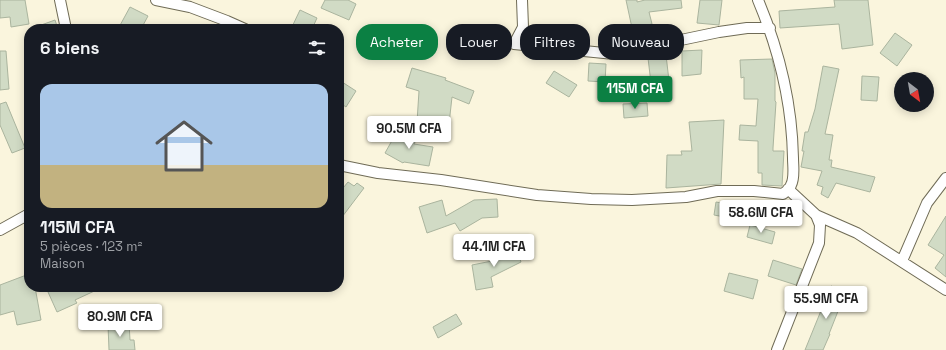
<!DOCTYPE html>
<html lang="fr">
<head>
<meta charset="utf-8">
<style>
	:root { --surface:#171b24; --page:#242831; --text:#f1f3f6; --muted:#9ea1a6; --accent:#0b8043 }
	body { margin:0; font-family:"Space Grotesk",sans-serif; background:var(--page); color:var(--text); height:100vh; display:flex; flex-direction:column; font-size:15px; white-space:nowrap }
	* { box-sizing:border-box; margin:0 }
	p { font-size:13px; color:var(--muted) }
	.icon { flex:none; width:22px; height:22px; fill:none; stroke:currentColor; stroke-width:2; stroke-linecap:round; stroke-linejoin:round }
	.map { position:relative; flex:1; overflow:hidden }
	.details { position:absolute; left:24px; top:24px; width:320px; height:268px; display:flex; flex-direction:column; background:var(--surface); border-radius:16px; box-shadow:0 2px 10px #0003 }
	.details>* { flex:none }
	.hud { position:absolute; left:356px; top:24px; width:380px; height:36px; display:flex; gap:8px }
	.needle { width:26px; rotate:149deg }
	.tools { position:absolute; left:894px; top:72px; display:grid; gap:8px }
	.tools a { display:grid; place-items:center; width:40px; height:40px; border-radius:50%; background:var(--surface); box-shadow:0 2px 10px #0003; font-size:20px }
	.price { position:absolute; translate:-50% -34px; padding:0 9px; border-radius:4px; background:#fff; color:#222; font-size:13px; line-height:26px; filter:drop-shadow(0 1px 2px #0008) }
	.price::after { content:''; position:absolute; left:50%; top:24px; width:12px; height:9px; margin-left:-6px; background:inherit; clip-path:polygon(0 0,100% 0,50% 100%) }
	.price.active { background:var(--accent); color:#fff }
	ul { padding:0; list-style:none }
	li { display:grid; align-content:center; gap:8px; height:212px; padding:0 16px }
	li span { display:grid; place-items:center; height:124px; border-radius:12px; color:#555 }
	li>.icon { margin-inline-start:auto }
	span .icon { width:72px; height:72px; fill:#fffc; stroke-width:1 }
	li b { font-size:17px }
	h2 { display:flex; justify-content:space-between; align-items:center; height:48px; padding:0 16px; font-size:17px }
	.chip { padding:0 14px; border-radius:16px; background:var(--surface); box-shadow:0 2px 10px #0003; font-size:14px; line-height:36px }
	.chip.active { background:var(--accent); color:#fff }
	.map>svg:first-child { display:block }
	.building { fill:#d1dbc5; stroke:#aab49e }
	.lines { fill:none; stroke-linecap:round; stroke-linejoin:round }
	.street-casing { stroke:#6f6b56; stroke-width:12 }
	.street { stroke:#fff; stroke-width:10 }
</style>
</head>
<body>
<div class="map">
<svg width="946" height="350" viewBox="0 0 946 350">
	<rect width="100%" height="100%" fill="#faf5dd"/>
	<!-- building -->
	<path class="building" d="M0,0H25L29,24L11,27L10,17L0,18Z
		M325,0H348L356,4L349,20L321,8Z
		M626,0H637V2L645,0H681L682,8L649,12L652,24L632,28Z
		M700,0H722L719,25L697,23Z
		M834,0H868L873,45L842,49L839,24L780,28L779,11L835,7Z
		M130,7L148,16L141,29H118Z
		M300,10L317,18L312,29H291Z
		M55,20L58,29H33V28Z
		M895,33L912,45L897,66L880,53Z
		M702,50L701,74L682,76V51Z
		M0,51H6L9,89L0,90Z
		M666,55L671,98L653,100L648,58Z
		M772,59L775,73V101L776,102L773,148V151H784L782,186L762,185V173H758V141L739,140L740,125L756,126L758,99H744V77L741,78L740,60Z
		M589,63L606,64L605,82L588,81Z
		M823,66L839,69L825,134L833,135L829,160H832L831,167L875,177L870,192L836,183L828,198L821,194L823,187L817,185L822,171L801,167L804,151H802L805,132H808L815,109Z
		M412,68L446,78L445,80L474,91L469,104L452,97L449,124L417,122L419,91L406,87Z
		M554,71L577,85L569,97L546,83Z
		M862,76L879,77L877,101L861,100Z
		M339,80L356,91L346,107L339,102Z
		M6,102L25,148L12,153L0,125V104Z
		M647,103L648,116L624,118L623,104Z
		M724,120L721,184L666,188L667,155H682L681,151H692L689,122Z
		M399,128L417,138L414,144L433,147L429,166L404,162L403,163L385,153Z
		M348,182L354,186L357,183L364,188L339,221V193Z
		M497,199L498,217L482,218L460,231L455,223L427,233L419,207L442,200L446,216L474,200Z
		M716,202L738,206L735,219L714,215Z
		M946,216V277L935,268L944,255L928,245Z
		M750,225L775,232L772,244L747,237Z
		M515,246L521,262L491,277L493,287L476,290L472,265L492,261L491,257Z
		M773,260L802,269L796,285L768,276Z
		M729,273L758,280L753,299L724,291Z
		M29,274V287H35L41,320L17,325L14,311L0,315V285Z
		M831,286L846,291L829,334H830L823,350H805Z
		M59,287H103L75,300L77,303L57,312L48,292Z
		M456,314L462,324L438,338L433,327Z
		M129,323L130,340H134L135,350H109L108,325Z"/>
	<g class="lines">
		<!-- street casing -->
		<g class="street-casing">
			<path id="street" d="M60,0L66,29
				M156,0L190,7L227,21L245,29
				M522,0L523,27L514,44L614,54L719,32L747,28H770
				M339,165L378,173L441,180L537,195L591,199L632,200L686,197L717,191H754L783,194C786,191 790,189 791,185C795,178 793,166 793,158C792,103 779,50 758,0
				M816,215L857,233L946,290
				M0,230L29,214
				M902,261L927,203L946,178
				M777,350L819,243L820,225L816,215L788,189"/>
		</g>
		<!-- street -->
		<use href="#street" class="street"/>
	</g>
</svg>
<div class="tools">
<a><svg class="needle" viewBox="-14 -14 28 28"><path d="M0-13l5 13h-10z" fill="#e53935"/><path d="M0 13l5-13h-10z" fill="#9ea1a6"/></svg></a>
</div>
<b class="price active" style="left:635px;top:110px">115M CFA</b>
<b class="price" style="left:409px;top:150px">90.5M CFA</b>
<b class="price" style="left:761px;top:234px">58.6M CFA</b>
<b class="price" style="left:494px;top:268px">44.1M CFA</b>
<b class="price" style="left:826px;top:320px">55.9M CFA</b>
<b class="price" style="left:120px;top:338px">80.9M CFA</b>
<div class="hud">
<a class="chip active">Acheter</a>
<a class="chip">Louer</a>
<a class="chip">Filtres</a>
<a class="chip">Nouveau</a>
</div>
<section class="details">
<h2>6 biens<svg class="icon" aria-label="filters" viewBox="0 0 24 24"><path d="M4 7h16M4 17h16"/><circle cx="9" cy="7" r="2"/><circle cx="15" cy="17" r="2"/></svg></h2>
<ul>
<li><span style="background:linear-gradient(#a9c7e8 65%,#c2b280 0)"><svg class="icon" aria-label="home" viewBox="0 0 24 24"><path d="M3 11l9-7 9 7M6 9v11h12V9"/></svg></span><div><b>115M CFA</b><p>5 pièces · 123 m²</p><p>Maison</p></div></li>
</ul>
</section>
</div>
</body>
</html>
